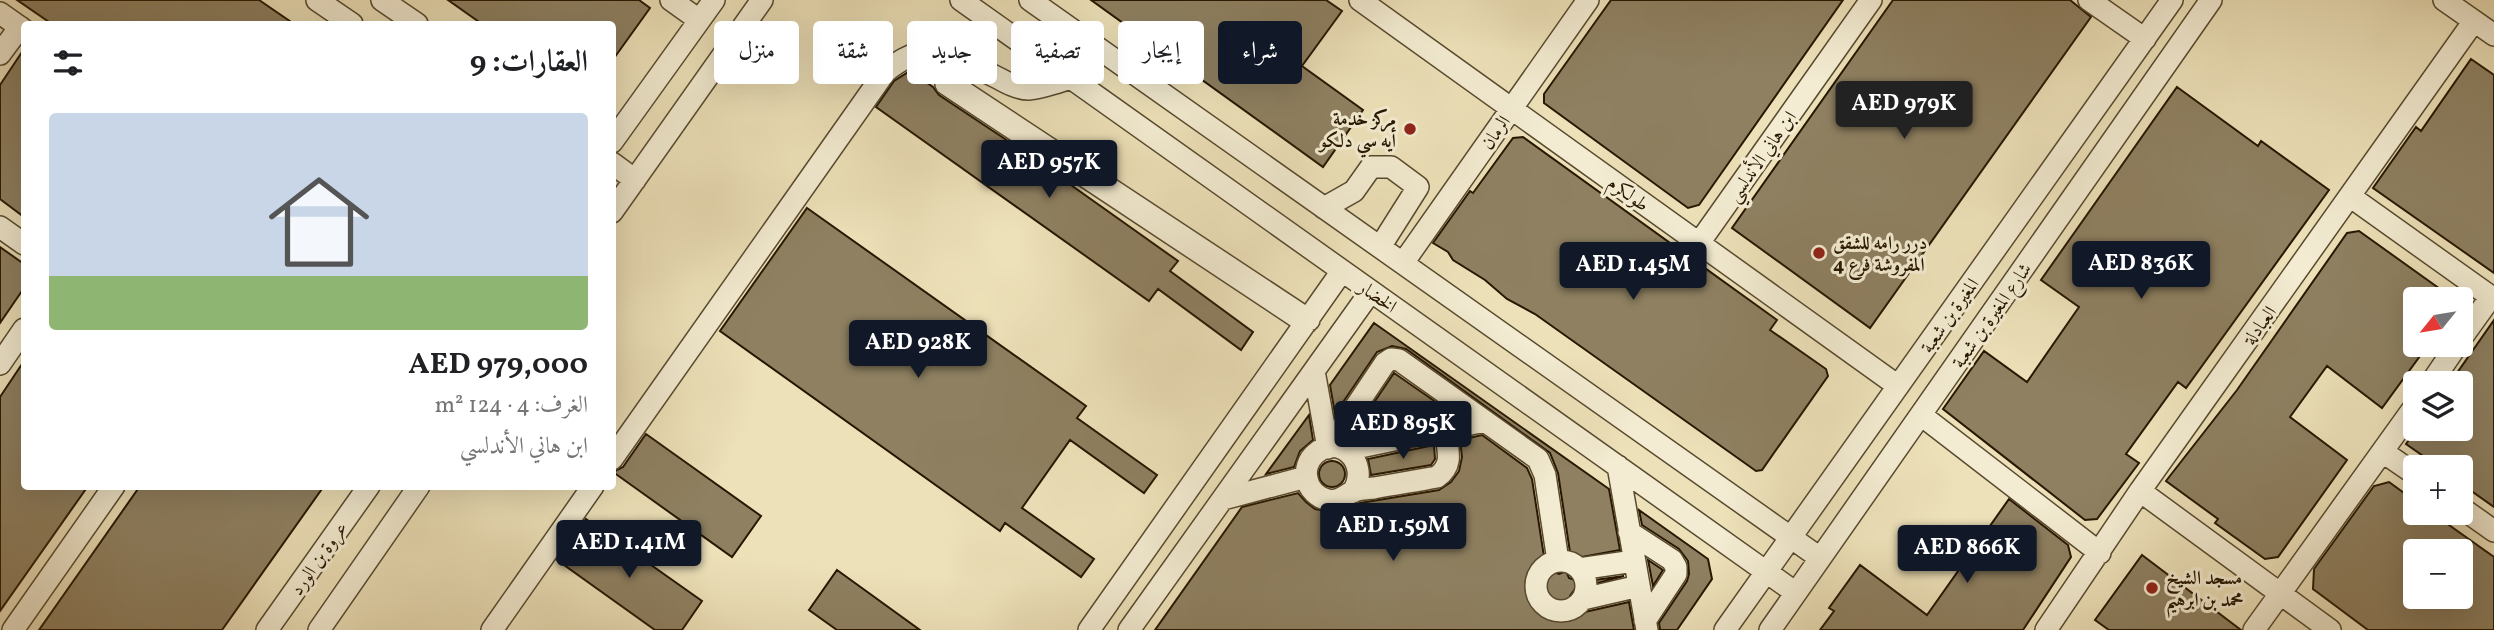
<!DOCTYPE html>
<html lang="ar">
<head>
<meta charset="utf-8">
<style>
	:root { --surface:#fff; --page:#f2f2f2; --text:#202124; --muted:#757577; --line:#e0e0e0; --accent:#111827 }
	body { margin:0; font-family:Vollkorn,Amiri,serif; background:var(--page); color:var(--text); direction:rtl; height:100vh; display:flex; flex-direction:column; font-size:26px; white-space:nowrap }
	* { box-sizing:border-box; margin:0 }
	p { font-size:23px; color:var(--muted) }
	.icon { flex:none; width:38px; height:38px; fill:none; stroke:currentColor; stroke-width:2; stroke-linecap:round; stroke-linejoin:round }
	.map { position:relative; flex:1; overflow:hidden; direction:ltr }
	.side { position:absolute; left:21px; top:21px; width:595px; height:469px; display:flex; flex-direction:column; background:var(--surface); border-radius:7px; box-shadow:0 7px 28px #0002; direction:rtl }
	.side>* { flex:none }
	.hud { position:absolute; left:637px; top:21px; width:665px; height:63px; direction:rtl; display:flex; gap:14px }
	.needle { width:46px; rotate:240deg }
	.controls { position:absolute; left:2403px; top:287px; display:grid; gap:14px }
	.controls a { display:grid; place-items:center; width:70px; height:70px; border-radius:7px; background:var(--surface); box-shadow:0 7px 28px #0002; font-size:35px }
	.price { position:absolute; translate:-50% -60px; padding:0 16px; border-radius:7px; background:var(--accent); color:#fff; font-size:23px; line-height:46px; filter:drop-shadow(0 2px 4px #0008) }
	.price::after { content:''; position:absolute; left:50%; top:42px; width:21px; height:16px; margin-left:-10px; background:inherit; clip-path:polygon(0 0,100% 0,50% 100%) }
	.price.on { background:#222; color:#fff }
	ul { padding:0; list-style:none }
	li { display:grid; align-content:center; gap:14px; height:371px; padding:0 28px }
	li+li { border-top:2px solid var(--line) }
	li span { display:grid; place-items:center; height:217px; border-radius:7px; color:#555 }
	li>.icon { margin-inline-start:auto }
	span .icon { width:126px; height:126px; fill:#fffc; stroke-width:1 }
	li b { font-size:30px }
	h2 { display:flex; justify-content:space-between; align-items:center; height:84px; padding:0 28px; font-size:30px }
	.pill { padding:0 24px; border-radius:7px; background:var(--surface); box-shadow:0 7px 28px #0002; font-size:24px; line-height:63px }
	.pill.on { background:var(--accent); color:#fff }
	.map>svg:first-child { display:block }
	.building { fill:#8e8061; stroke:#271701; stroke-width:2; fill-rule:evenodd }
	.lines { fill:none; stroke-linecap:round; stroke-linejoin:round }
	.minor-casing { stroke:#584a2f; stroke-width:24 }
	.minor { stroke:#f3ecd2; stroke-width:21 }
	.poi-dot { fill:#8f2418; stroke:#f3ecd2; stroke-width:2.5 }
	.labels { text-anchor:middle; stroke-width:6; stroke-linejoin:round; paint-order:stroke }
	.poi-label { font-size:19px; font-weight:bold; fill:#271701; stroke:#f3ecd2; text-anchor:start }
	.street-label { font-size:19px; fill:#271701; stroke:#f3ecd2 }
</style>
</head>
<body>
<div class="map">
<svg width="2494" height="630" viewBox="0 0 2494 630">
	<rect width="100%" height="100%" fill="#ede1b9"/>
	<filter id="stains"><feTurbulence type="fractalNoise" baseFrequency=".00286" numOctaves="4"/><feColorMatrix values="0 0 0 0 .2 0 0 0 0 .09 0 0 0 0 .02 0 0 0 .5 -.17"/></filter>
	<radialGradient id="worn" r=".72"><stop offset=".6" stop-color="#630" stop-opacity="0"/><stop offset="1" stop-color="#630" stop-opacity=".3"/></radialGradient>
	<!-- building -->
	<path class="building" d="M17,0H259L294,24H52Z
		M448,0H639L650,8L612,61V24H482Z
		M1091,0H1326L1342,11L1302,66L1363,110L1323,167Z
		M1611,0H1843L1699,205L1688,208L1544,103V94Z
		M1893,0H2070L2091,17L1870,328L1732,228Z
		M24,49V217L0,199V85Z
		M2471,59L2494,75V273L2373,188L2416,127L2421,131Z
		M910,71L933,87L939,95L1023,151L1178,261L1170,271L1253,332L1241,350L1158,289L1149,301L876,107L894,81Z
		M2177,87L2258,146L2261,141L2329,190L2186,388L2178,382L2126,454L2139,463L2097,519L2085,520L1943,409L1984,351L2027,382L2079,307L2041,280Z
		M1523,137L1777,320L1770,330L1826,369L1828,376L1762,470L1756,471L1535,314L1507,299L1485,280L1453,260L1448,252L1433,243L1470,191L1473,193L1513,138Z
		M807,208L1086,406L1077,418L1157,475L1144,493L1070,440L1022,508L1094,559L1081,577L1005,523L1000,531L720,331Z
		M2359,231L2454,299H2415V345H2428L2382,408L2327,366L2290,417L2347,460L2278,557L2265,559L2215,523L2218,519L2166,481L2237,390L2347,233Z
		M0,247L24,264V288L0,323Z
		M2494,320V507L2460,483V467H2439L2406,444L2417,429H2460V383H2450Z
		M1374,323L1609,489L1620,550L1571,559L1558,473L1550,453L1406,349L1392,346L1377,352L1335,414L1330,385Z
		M24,361V486H88L0,611V397Z
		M1394,373L1453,414L1352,435Z
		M1309,415L1313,440L1300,451L1294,467L1266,474Z
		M646,434L761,516L732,557L613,472L623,467Z
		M1482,435L1527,468L1532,479L1545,563L1548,570L1559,574L1566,571L1569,578L1580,582L1624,576L1575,589L1570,596L1573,607L1585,612L1629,602L1634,630H1155L1242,507L1298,493L1306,502L1315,509L1336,513L1360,503L1439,490L1451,482L1459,471L1462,457L1460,440Z
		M1434,445L1435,459L1431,465L1371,475L1368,459Z
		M1319 474a13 13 0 1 1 26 0a13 13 0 1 1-26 0Z
		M2389,482L2415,501V513H2432L2494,557V630H2368L2313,589L2314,569L2374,486ZM2415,551H2460V597H2415Z
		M140,486H324L222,630H39Z
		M2009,499L2068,545L2071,557L2023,630H1820L1834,611L1829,608L1860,565L1927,615Z
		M1639,510L1708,559L1712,579L1677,630H1660L1659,623L1687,581L1689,574L1688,561L1679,549L1642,525Z
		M586,519L702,601L682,630H655L557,560Z
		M2142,555L2241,630H2109L2095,620Z
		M1648,560L1663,570L1653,586Z
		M837,570L920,630H837L809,610Z"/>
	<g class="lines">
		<!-- minor casing -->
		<g class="minor-casing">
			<path id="minor" d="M317,0L352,24
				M382,0L417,24
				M671,0L699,20
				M961,0L1796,593
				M1030,0L1820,558
				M1360,0L1898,386
				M2089,0L2145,39
				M2444,0L2494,35
				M0,13L24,30
				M0,54L20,27
				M612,142L714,0
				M612,163L635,180
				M2351,197L2494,299
				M1324,208L1354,191L1371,167H1391L1418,187L1380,247
				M612,212L762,0
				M0,227L24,244
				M1699,243L1871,0
				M1403,263L1588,0
				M1306,323L946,84L947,81L1309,320
				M2460,340L2491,297
				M0,364L24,329
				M1314,371L1328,448
				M2431,383L2457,345
				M1921,415L2100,553
				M1328,448L1385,363L1391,359L1399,360L1538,459L1545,475L1558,561
				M1346,450L1485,421
				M2383,452L2415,474
				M612,459L885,72C932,34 951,55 998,78C1007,83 1018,89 1029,89C1042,88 1058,82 1071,78
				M1618,466L1647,630
				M2140,491L2330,630
				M1353,492C1371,463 1339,432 1315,454C1308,460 1305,470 1307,478C1308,489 1318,498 1328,500C1339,502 1344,496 1352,492C1358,489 1367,489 1374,488C1395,484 1416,481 1437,477C1455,464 1447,449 1445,429
				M1223,499L1306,477
				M2460,507L2494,531
				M1629,532L1672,560L1676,567V574L1645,621
				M1536 586a25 25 0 1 1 50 0a25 25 0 1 1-50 0Z
				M1579,569L1634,561
				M1583,599L1639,586
				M13,630L114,486
				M267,630L369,486
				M319,630L419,486
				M492,630L593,486
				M1089,630L1342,271
				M1129,630L1371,291
				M1725,630L2172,0
				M1770,630L2211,0
				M2046,630L2140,491L2474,21
				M2254,630L2415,406"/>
		</g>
		<!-- minor -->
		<use href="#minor" class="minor"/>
	</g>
	<!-- markers -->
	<g class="poi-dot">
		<circle cx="1410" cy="129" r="7"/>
		<circle cx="1819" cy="253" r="7"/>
		<circle cx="2152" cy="588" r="7"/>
	</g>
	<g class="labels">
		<!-- poi labels -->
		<g class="poi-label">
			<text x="1396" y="125" text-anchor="end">مركز خدمة<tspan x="1396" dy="22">أيه سي دلكو</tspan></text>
			<text x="1833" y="249">درر رامه للشقق<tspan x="1833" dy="22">المفروشة فرع 4</tspan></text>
			<text x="2166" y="584">مسجد الشيخ<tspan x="2166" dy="22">محمد بن ابرهيم</tspan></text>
		</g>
		<!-- street labels -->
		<g class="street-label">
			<text transform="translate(1495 132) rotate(-55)" y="7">الرمان</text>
			<text transform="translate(1761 156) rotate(-55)" y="7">ابن هاني الأندلسي</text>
			<text transform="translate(1629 193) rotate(36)" y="7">طولكرم</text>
			<text transform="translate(1378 296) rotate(35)" y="7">الخضار</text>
			<text transform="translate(1949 315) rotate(-55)" y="7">المغيرة بن شعبة</text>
			<text transform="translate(1991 315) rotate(-55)" y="7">شارع المغيرة بن شعبة</text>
			<text transform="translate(2259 325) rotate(-54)" y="7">العبادلة</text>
			<text transform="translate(318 558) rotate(-55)" y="7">عروة بن الورد</text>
		</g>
	</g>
	<rect width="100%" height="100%" filter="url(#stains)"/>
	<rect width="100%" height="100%" fill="url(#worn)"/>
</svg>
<div class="controls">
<a><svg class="needle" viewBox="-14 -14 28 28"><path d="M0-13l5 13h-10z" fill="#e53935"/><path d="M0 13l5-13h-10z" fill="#757577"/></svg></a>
<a><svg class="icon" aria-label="layers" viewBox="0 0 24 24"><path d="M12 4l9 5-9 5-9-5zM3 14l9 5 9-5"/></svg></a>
<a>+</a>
<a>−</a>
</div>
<b class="price on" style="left:1904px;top:141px">AED 979K</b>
<b class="price" style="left:1049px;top:200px">AED 957K</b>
<b class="price" style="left:2141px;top:301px">AED 836K</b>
<b class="price" style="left:1633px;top:302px">AED 1.45M</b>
<b class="price" style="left:918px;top:380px">AED 928K</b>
<b class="price" style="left:1403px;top:461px">AED 895K</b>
<b class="price" style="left:1393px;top:563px">AED 1.59M</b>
<b class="price" style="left:629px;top:580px">AED 1.41M</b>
<b class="price" style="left:1967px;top:585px">AED 866K</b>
<div class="hud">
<a class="pill on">شراء</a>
<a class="pill">إيجار</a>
<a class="pill">تصفية</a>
<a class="pill">جديد</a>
<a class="pill">شقة</a>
<a class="pill">منزل</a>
</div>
<section class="side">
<h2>العقارات: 9<svg class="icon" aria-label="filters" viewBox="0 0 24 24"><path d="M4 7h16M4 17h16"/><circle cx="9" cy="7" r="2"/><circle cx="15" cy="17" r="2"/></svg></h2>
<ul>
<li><span style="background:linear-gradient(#c9d6e8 75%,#8fb573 0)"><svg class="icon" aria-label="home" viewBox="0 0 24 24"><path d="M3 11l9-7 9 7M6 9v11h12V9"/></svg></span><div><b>AED 979,000</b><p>الغرف: 4 · 124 m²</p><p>ابن هاني الأندلسي</p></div></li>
</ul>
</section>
</div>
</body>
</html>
